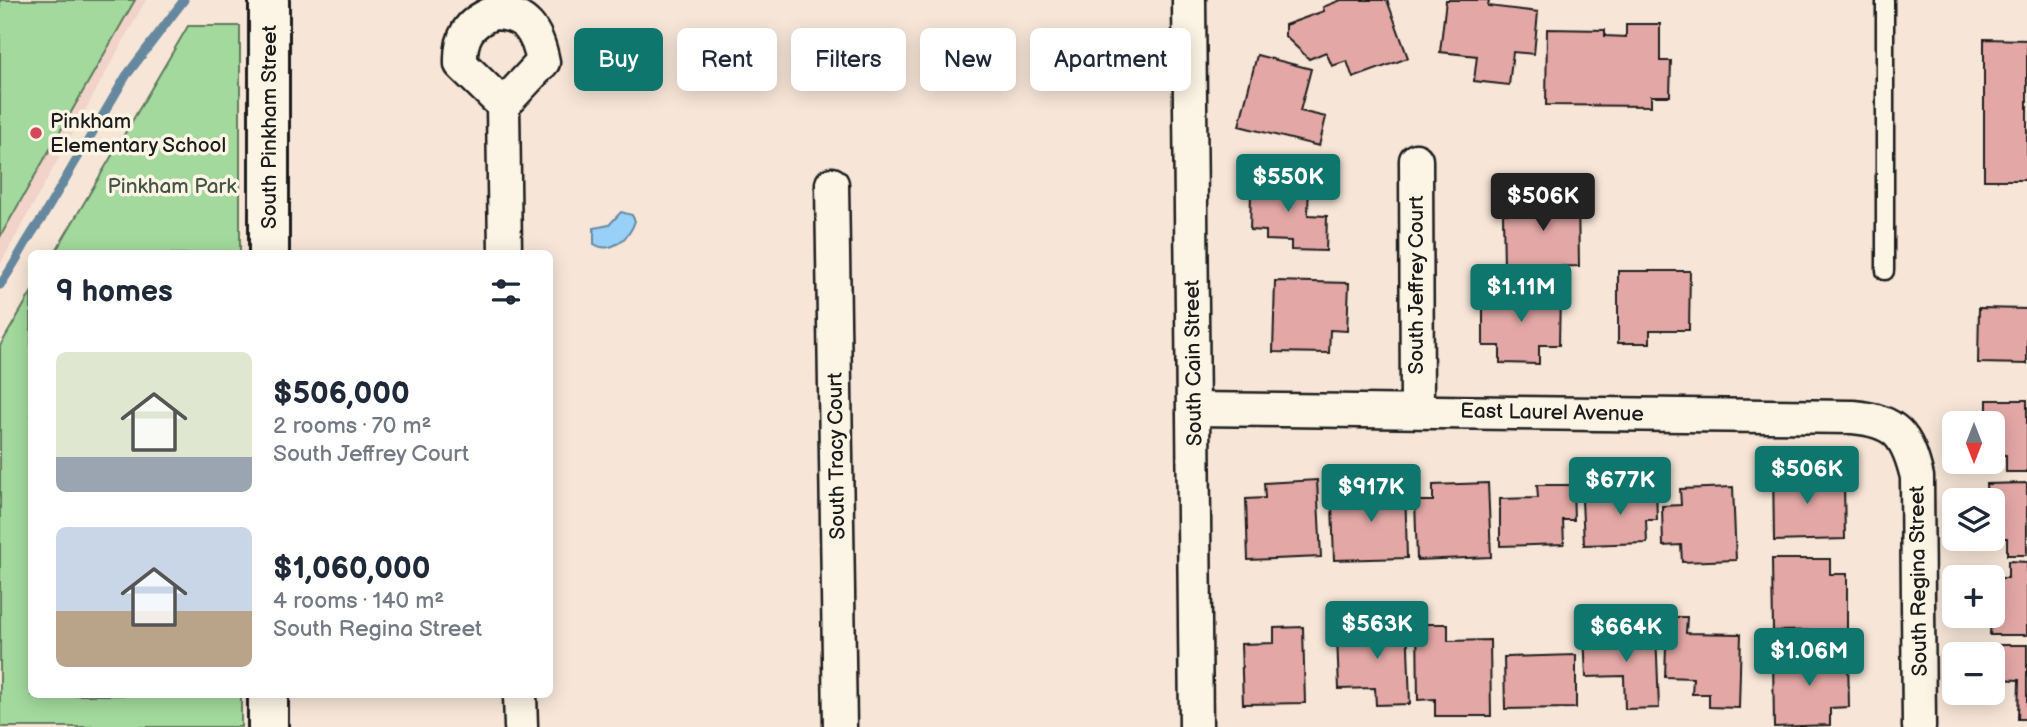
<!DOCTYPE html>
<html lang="en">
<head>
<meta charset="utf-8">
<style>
	:root { --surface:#fff; --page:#f2f2f3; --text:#1f2937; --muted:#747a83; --accent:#0f766e }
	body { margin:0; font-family:"Balsamiq Sans",sans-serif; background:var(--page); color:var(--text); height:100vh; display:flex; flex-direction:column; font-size:26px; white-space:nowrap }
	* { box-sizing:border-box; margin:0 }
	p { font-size:23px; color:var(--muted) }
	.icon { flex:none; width:38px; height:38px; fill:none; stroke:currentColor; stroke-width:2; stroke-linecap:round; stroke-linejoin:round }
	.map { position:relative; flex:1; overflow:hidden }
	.sheet { position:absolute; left:28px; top:250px; width:525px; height:448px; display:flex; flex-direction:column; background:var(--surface); border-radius:10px; box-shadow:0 4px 18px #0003 }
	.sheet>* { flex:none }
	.banner { position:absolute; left:574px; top:28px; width:665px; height:63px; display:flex; gap:14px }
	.needle { width:46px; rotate:180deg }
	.tools { position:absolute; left:1942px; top:411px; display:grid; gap:14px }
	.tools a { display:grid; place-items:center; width:63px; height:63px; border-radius:10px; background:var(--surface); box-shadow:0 4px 18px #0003; font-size:35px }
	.price { position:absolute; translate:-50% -60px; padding:0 16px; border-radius:7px; background:var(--accent); color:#fff; font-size:23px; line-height:46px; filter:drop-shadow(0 2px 4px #0008) }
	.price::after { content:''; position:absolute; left:50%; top:42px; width:21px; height:16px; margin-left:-10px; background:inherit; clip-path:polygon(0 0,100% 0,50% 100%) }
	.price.active { background:#222; color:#fff }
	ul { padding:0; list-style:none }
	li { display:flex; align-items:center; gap:21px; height:175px; padding:0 28px }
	li span { display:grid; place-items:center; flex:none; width:196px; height:140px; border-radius:10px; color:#555 }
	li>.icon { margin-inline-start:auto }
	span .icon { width:84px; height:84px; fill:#fffc; stroke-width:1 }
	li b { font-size:30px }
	h2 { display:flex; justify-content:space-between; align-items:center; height:84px; padding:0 28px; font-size:30px }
	.pill { padding:0 24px; border-radius:10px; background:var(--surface); box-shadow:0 4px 18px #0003; font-size:24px; line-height:63px }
	.pill.active { background:var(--accent); color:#fff }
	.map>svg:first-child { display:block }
	.built { fill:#f1d3c9 }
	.green { fill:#a3d99d; stroke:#607a5c; stroke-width:2 }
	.water { fill:#98d0f7; stroke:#66889f; stroke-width:2 }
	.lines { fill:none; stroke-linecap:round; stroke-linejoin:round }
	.stream { stroke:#66889f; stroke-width:9 }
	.building { fill:#e3a8a6; stroke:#1c1c1c; stroke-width:2 }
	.lane-casing { stroke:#1c1c1c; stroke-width:21 }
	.street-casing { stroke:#1c1c1c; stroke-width:37 }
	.secondary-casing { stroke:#1c1c1c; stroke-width:44 }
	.lane { stroke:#fcf5e5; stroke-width:16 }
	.street { stroke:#fcf5e5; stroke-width:32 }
	.secondary { stroke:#fcf5e5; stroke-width:38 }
	.poi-dot { fill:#d1495b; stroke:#fcf5e5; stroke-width:2.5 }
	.labels { text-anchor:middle; stroke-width:7; stroke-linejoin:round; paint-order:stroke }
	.poi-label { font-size:21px; fill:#1c1c1c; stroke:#fcf5e5; text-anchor:start }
	.street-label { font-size:21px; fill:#1c1c1c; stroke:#fcf5e5 }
	.park-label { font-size:21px; fill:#445543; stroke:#fcf5e5 }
</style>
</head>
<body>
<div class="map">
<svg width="2027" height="727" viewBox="0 0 2027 727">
	<rect width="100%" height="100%" fill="#f7e6d8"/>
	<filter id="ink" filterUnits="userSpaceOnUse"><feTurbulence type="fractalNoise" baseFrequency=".0143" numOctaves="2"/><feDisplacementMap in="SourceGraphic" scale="14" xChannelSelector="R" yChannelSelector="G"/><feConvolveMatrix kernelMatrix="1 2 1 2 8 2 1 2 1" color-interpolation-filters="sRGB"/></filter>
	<g filter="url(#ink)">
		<!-- built -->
		<path class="built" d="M0,0H146L0,265Z"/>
		<!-- green -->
		<path class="green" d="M0,0H135L0,237Z
			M188,26H240V254H54Z
			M31,293L32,695H241V727H0V346Z"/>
		<!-- water -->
		<path class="water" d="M621,212L632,215L635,221C630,237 611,255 594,244V228L609,225Z"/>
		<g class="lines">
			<!-- stream -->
			<path class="stream" d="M0,285C16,263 25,241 41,220L126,76L184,0"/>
		</g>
		<!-- building -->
		<path class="building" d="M1341,0H1387L1408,58L1353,78L1347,61L1332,66L1326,52L1309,59L1285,36V25L1324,11L1323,7Z
			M1446,0H1489L1488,6L1538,12L1534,54L1513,52L1509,85L1474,81L1477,56L1440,52Z
			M1626,24H1660V61H1671L1670,96H1651V106L1546,105L1547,29L1605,30V36L1626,37Z
			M1984,39L2027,40V180H1984Z
			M1257,55L1311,69L1300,111L1326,117L1319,146L1239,126Z
			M1260,176L1309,178L1308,215L1327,216L1326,251L1291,250V241L1266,240V231L1250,230L1251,194L1260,195Z
			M1578,195L1579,266L1504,268L1503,214H1522V196Z
			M1618,271H1690L1689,330H1650V343H1618Z
			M1275,281L1349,283L1347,331L1330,330L1329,353L1273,352Z
			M1483,292L1560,293L1559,345H1539V364L1500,363V346H1483Z
			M1979,308L2027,309V364L1978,363Z
			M1987,400H2027V472H2006V455H1993V424H1987Z
			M1815,466V483H1844L1845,539L1774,541L1773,467Z
			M1317,480L1321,557L1248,560L1246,499L1265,498L1264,483Z
			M1488,483L1491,557L1417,560L1415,501H1433V485Z
			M2027,483V555H2007V538H1993V500H1987L1986,484Z
			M1405,484L1407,558L1334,560L1332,504L1349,503V486Z
			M1656,484L1657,520H1646L1647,543L1584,545L1582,500L1622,498V485Z
			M1537,485H1573L1574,520H1563L1564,544L1500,546V499L1538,498Z
			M1733,487L1736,560L1682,562L1681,545L1663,546L1662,506L1681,505L1680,489Z
			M1772,559H1830V574H1847V630L1773,631Z
			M2008,561L2027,562V635H1990L1993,578H2008Z
			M1667,617H1687L1686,633L1741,634L1739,708L1709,707V694H1692L1693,678L1665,677Z
			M1407,618L1410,704L1376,705L1375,688L1339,689L1337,636L1371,635L1370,619Z
			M1417,624H1448V641L1490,640L1491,716H1435V699L1418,700Z
			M1303,627L1305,703L1243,704L1241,644L1274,643V628Z
			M1656,631L1659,708L1625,709L1624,676L1586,677L1584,633Z
			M1988,645H2027V719H2018L2019,680L1993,679V654H1987Z
			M1848,653L1849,707L1830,708V725L1774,727L1773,655Z
			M1576,655V708L1505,709L1504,657Z"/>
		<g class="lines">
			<!-- lane casing -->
			<g class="lane-casing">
				<path id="lane" d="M1885,0V271"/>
			</g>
			<!-- street casing -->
			<g class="street-casing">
				<path id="street" d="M1189,0L1196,727
					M493,13C526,13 537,31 543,62L503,105L461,64C460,37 468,23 493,13Z
					M503,105L505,254
					M1416,160L1417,410
					M832,184L840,727
					M1193,409L1853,417C1896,421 1907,435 1917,477L1919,727
					M520,695L521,727"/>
			</g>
			<!-- secondary casing -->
			<g class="secondary-casing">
				<path id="secondary" d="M269,254V0
					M268,727V695"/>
			</g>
			<!-- lane -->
			<use href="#lane" class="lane"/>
			<!-- street -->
			<use href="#street" class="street"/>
			<!-- secondary -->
			<use href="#secondary" class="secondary"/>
		</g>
	</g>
	<!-- markers -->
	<circle class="poi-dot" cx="36" cy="133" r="7"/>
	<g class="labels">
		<!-- poi labels -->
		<g class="poi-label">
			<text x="50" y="128">Pinkham<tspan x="50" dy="24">Elementary School</tspan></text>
		</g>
		<!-- street labels -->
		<g class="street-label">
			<text transform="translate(269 127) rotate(-90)" y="7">South Pinkham Street</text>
			<text transform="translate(1416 285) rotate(-90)" y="7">South Jeffrey Court</text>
			<text transform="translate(1193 363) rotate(-91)" y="7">South Cain Street</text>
			<text transform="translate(1552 412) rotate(1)" y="7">East Laurel Avenue</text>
			<text transform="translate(836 456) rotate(-91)" y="7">South Tracy Court</text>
			<text transform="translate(1918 581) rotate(-91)" y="7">South Regina Street</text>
		</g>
		<!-- park labels -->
		<g class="park-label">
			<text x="172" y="193">Pinkham Park</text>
		</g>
	</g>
</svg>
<div class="tools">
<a><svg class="needle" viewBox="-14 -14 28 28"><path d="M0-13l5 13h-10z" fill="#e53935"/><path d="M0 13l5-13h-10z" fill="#747a83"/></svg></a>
<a><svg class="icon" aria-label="layers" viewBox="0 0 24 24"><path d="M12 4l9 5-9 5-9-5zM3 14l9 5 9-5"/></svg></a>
<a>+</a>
<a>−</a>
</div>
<b class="price" style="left:1288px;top:214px">$550K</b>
<b class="price active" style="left:1543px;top:233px">$506K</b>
<b class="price" style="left:1521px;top:324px">$1.11M</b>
<b class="price" style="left:1807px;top:506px">$506K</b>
<b class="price" style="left:1620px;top:517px">$677K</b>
<b class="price" style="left:1371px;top:524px">$917K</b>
<b class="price" style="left:1377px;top:661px">$563K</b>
<b class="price" style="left:1626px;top:664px">$664K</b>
<b class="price" style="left:1809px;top:688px">$1.06M</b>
<div class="banner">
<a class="pill active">Buy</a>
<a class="pill">Rent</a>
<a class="pill">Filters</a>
<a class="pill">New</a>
<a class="pill">Apartment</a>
</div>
<section class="sheet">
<h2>9 homes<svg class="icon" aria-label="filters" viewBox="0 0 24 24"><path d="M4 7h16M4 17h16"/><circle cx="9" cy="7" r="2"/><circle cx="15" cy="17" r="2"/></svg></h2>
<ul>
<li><span style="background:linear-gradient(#dfe7d0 75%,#9aa5b1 0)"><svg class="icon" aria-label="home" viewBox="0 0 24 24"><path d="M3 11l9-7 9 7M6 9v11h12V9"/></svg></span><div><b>$506,000</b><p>2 rooms · 70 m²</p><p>South Jeffrey Court</p></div></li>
<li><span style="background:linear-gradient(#c9d6e8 60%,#b9a48a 0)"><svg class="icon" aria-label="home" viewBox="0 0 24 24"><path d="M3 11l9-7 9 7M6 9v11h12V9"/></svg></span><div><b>$1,060,000</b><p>4 rooms · 140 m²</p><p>South Regina Street</p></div></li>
</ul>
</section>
</div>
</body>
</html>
